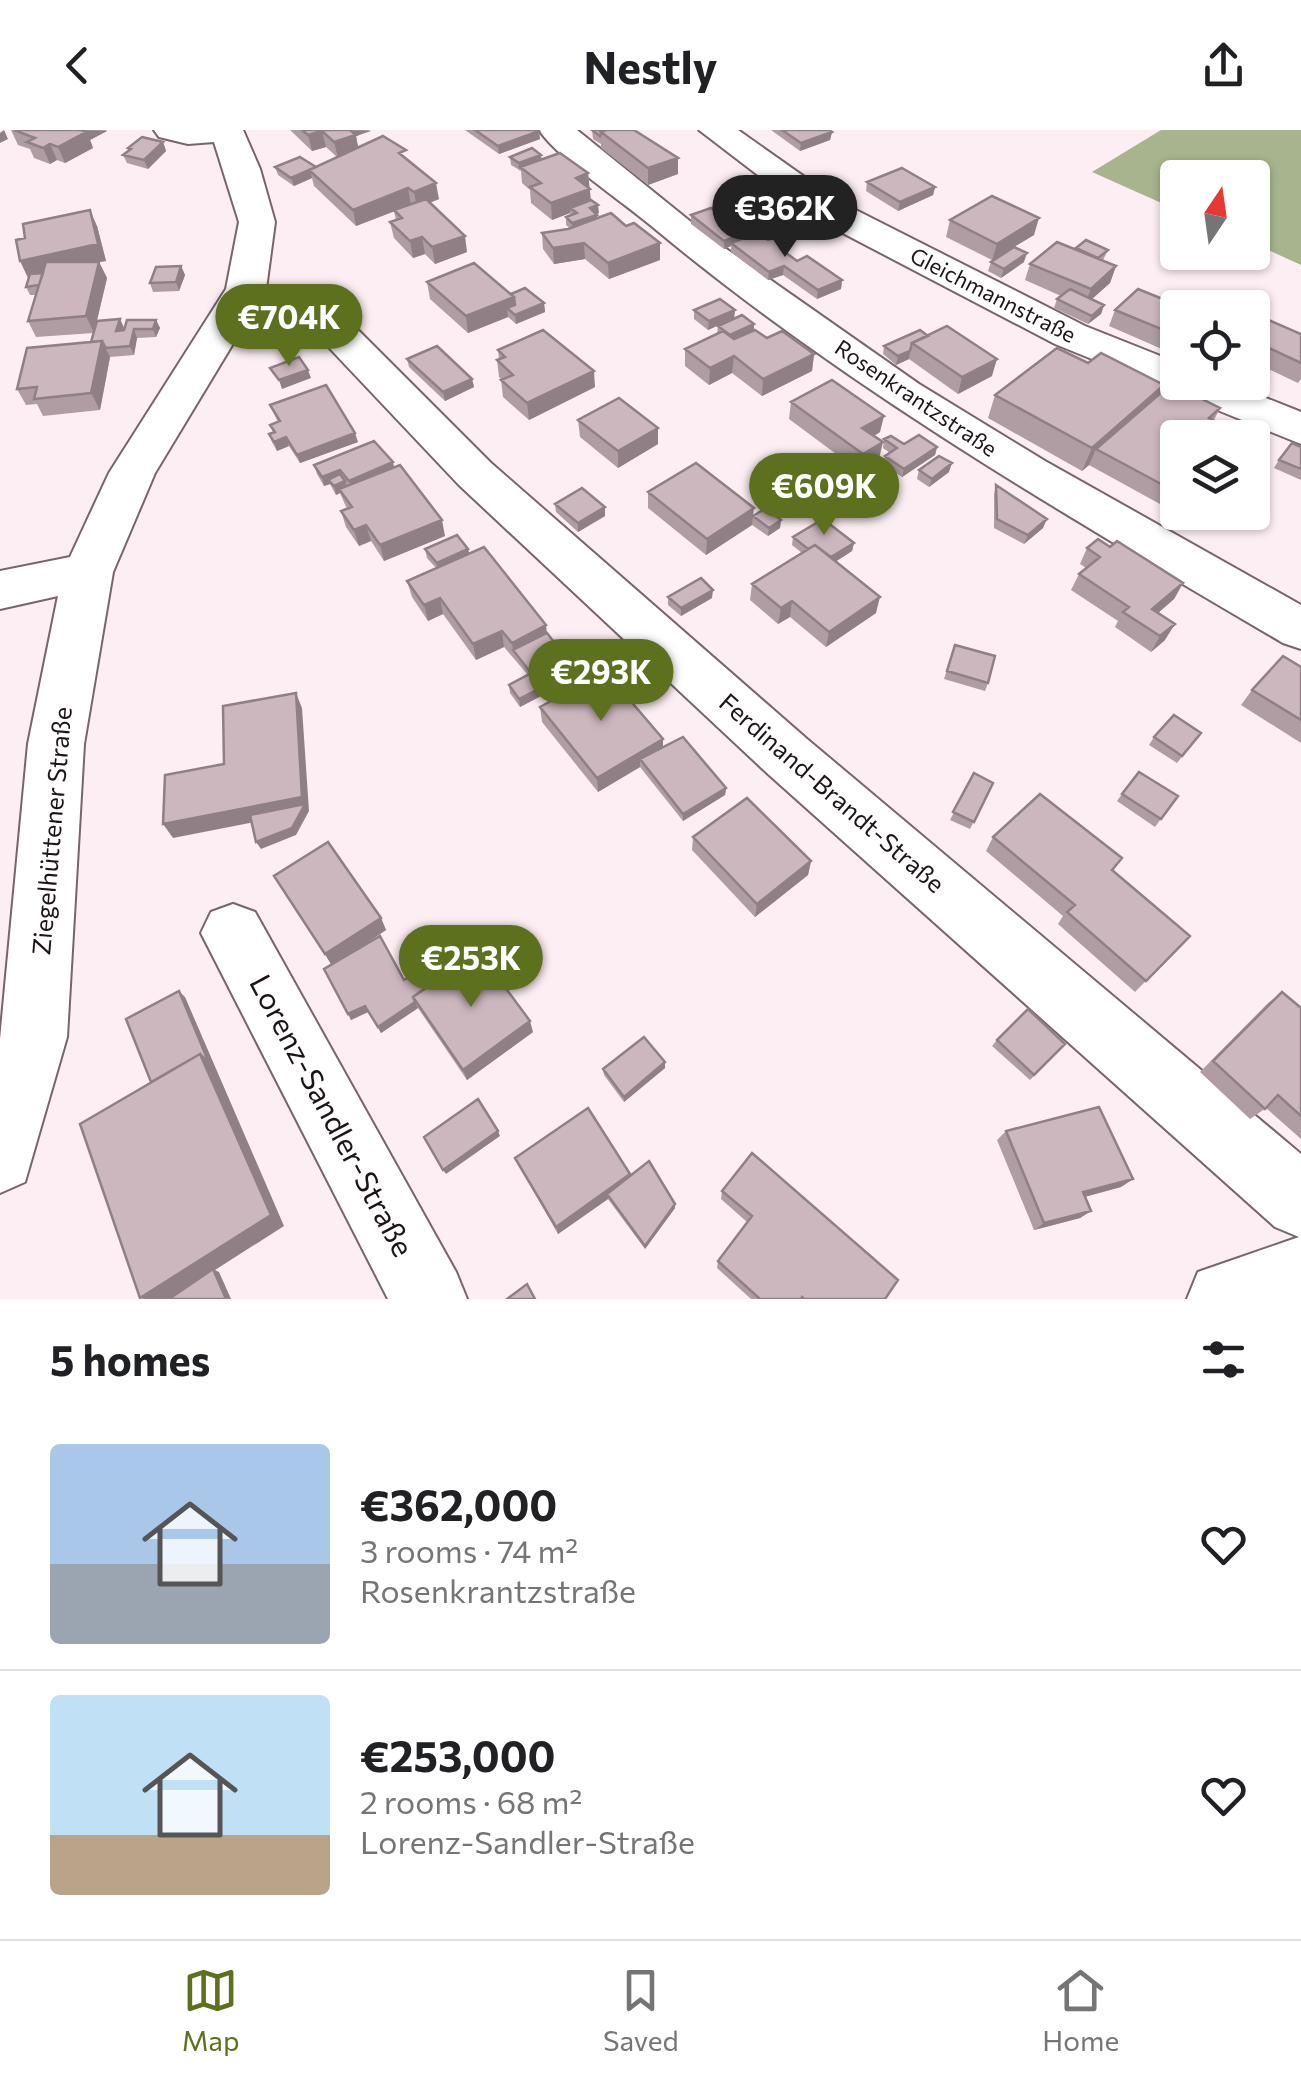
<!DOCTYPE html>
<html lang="en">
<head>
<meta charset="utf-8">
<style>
	:root { --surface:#fff; --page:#f2f2f2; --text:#202124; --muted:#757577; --line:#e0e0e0; --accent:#5d701e }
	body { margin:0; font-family:Commissioner,sans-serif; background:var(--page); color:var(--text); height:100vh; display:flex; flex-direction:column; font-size:38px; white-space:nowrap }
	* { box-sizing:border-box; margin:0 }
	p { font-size:32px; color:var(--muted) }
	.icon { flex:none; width:55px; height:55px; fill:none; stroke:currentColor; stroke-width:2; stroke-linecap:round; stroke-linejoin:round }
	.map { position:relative; height:1169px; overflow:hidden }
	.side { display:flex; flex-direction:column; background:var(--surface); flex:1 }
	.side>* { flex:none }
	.needle { width:65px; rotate:13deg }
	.tools { position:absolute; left:1160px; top:30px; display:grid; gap:20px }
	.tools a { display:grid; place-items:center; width:110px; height:110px; border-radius:10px; background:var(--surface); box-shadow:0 2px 8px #0004; font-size:50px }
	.price { position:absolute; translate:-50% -85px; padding:0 22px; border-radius:35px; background:var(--accent); color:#fff; font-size:32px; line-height:65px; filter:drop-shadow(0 2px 5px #0008) }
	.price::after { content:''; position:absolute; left:50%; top:60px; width:30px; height:22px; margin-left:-15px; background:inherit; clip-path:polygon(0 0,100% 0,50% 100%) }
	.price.selected { background:#222; color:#fff }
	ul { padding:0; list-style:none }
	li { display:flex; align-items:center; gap:30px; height:250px; padding:0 50px }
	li+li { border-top:2px solid var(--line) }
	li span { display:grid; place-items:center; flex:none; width:280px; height:200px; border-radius:10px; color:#555 }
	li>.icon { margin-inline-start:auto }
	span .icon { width:120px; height:120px; fill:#fffc; stroke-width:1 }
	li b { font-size:42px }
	h2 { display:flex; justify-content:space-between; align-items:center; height:120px; padding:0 50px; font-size:42px }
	header { display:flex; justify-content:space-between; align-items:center; height:130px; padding:0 50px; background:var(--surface); font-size:45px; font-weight:700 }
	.tabs { display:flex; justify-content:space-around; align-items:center; height:140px; border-top:2px solid var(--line); background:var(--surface); font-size:28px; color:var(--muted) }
	.tabs a { display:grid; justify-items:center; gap:5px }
	.tabs .selected { color:var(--accent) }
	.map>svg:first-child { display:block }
	.forest { fill:#a8b48e }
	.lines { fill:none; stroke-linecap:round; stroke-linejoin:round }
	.minor-casing { stroke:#78646c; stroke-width:4 }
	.minor { fill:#fff; fill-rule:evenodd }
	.wall { fill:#b09da4 }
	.shaded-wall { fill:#908086 }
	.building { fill:#cdb7bf; stroke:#908086; stroke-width:2.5 }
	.labels { text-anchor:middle; stroke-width:9; stroke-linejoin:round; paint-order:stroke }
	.far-street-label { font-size:22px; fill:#1c1417; stroke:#fff }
	.street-label { font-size:25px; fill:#1c1417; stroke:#fff }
	.near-street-label { font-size:30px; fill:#1c1417; stroke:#fff }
</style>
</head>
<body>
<header><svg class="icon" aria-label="back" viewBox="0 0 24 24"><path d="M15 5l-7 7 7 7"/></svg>Nestly<svg class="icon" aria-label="share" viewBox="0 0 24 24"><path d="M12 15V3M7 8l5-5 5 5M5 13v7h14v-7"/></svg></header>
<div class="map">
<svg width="1301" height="1169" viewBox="0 0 1301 1169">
	<rect width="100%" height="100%" fill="#fceef3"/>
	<!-- forest -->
	<path class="forest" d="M1161,0H1301V135L1253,113L1252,48H1178L1177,80L1092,42Z"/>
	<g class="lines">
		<!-- minor casing -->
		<g class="minor-casing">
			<path id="minor" d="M154,0H243L260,39L275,92L266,159L155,343L113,442L84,614L67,907L25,1052L0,1063V909L28,614L58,466L0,479V441L70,427L109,343L226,159L239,92L214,12L188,14L159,7Z
				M539,0H577L712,109L919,254L1045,331L1301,475V519L1283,513C1064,384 844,257 649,94C619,69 560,30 539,0Z
				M699,0H738L840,72L1085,196L1178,233V252H1226L1301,282V314L1055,214L814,88Z
				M334,187L348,190L491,333L807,609L1301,1024V1169H1187L1198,1142L1299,1107L1275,1097L767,643L459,355L320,208L314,199L320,190Z
				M233,774L255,782L456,1142L467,1169H388L201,803L211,782Z"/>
		</g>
		<!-- minor -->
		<use href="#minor" class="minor"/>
	</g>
	<!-- wall -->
	<path class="wall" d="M11,0H106L107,1L90,10L93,18L65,33L57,30L50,34L34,28L30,19L18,15Z
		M290,0H371L356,6L358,18L407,29L439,69L429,73L467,122L435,134L425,124L413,128L394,108L390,92L396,90L394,81L356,96L314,56L312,48L294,56L278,45L275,37H316L337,27L326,17L312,21Z
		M465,0H538L540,9L499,24Z
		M592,0L678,28V44L648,55L601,18V14L593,9Z
		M771,0H829L832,2L830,10L800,21Z
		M163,12L166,21L148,39L127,33L123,25L129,21L128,18Z
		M510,27L542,29L588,43L591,70L599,83L596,84L597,88L660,130L609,149L585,129L554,134L543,119L542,103L570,98L566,95V87L570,85V83L552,90L531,73L530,60L522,53L521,41L511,35Z
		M867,52L935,57L933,65L898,81L866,61Z
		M691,85L749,106L788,124L797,131L842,150L841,159L817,169L783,145L768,150L731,122V116L724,119L691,94Z
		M950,90L1034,105L992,130L946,107Z
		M97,96L106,131L99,132L107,148L94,203L36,207L28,191L36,165H30L26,157Z
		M1075,119L1108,120L1103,130L1116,136L1110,153L1092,169L1104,175L1101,184L1088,194L1054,178L1057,169L1061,166L1025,150L1030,134Z
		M991,132H1024L1001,148L988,141Z
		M181,136L185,145L179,161L153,162L150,153Z
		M427,152L511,164L544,173L545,182L516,194L508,187L468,203L430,169Z
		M1170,172L1178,178V217L1171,223L1109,196L1115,180Z
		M694,180H735L734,188L708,200L694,189Z
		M120,189L124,198L156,190L160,198L156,207L137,208L134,225L110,227L100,280L43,286L37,274L26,275L17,259L91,212Z
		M718,196L754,200L767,208L814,224L812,241L762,266L732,243L709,255L685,236V219L717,204Z
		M1252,197L1301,204V249L1298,253L1260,235L1254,241L1252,240Z
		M920,200L992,246L958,264L909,229L896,235L883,224L884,216Z
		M498,220L595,257L529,290L503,267L501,250H502L499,247L497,230L499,229Z
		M407,229L472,249L474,257L445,271L409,237Z
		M1088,233L1164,255L1161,263L1196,257L1193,264L1220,278L1214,290L1236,302L1233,308H1178V372L1169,379L1089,335L1082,341L988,288L995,265Z
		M791,272L880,302L874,306L879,329L859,341L789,289Z
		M270,275L358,312L300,333L289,316L277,321L272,312L269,304L273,303L270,295L278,292Z
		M578,290L658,314L618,338L580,307Z
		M884,309L904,314L937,317L935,325L902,347L883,334L885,326L890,323L883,318Z
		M1301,317V350L1274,338L1279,330Z
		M314,335L394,337L445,406L384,431L371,411L359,416L346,397L341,381L347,379L340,363L336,365L330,354L324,356L317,344Z
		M919,340L949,342L929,357L917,349Z
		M996,355L1043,398L1024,414L994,398V364Z
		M648,362L753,386L781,390L780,398L768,406L752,395L706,425L648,378Z
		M555,374L605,386L578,402L556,382Z
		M793,407L854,413L852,421L836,431L876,483L826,517L790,487L778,494L750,470L752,454L802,423L792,415Z
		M1110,417L1183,453L1174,469L1158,483L1165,510L1151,522L1115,497L1118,491L1071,460L1079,444L1086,438L1080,434L1087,418Z
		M425,419H468L469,424L547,503L566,534L553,541L559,548L560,556L520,577L510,563L509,555L528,545L504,517L476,530L443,484L428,491L412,467L407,451L436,438L427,428Z
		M668,467L712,468L681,486L668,475Z
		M955,515L988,553L985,561L944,549Z
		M1301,537V613L1241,575L1252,560Z
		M540,577L663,609V617L726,658L725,665L683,691L640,637L598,662L542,592Z
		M1201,603L1177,633L1149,615L1154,607Z
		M974,643L993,653L970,699L950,690Z
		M1122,664L1178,666L1155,697L1117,671Z
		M693,707L811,731L808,745L755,787L692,720Z
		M993,707L1122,728L1113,741L1190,806L1135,862L1058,794L1063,786L986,721Z
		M282,759L381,788L386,800L354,821L404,850L533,902L467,950L418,878L381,903L368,882L351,890L332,835Z
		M1282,862L1301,878V1009L1266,978L1250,989L1200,942L1268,873Z
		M997,910L1065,914L1030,950L992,916Z
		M665,932V938L624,972L604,945L603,939Z
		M1006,1001L1133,1049L1121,1057L1085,1067L1091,1081L1080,1088L1034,1100L997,1010Z
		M515,1028L630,1044L675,1078L645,1119L608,1069L558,1104L519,1036Z
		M722,1061L885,1169H751L717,1138L718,1131L747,1092L721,1069Z"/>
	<!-- shaded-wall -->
	<path class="shaded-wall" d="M4,0L8,9L0,13V3Z
		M77,0L107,1L90,10L93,18L65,33L58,17Z
		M343,0L371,1L356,6L359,21L338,28L334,12Z
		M322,1L326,17L312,21L308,5Z
		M539,1L540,9L499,24L498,16Z
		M832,2L830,10L800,21L801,13Z
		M163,12L166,21L148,39L144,30Z
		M50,14L57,30L50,34L43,18Z
		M541,25L542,33L520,37V42L519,33Z
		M678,28V44L648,55V38Z
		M310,40L312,48L294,56L291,48Z
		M588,43L591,75L570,78V83L552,90L551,73L576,48Z
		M436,53L439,69L417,78L414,62Z
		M935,57L933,65L898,81L900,72Z
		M408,58L411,75L356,96L353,80Z
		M598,75L599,83L592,86L597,85V93L573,101L572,93L590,78Z
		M90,80L97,96L106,131L99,132L107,148L94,203L86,186L28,148L20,131Z
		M1039,88L1034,105L992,130L997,114Z
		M750,101L749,109L731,113V116L724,119V111Z
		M465,106L467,122L435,134L432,117Z
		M422,107L425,124L413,128L410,111Z
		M584,113L585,129L554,134L553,118Z
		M660,113V130L609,149L608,133Z
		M1027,123L1024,132L1001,148L1004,139Z
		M181,136L185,145L179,161L176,152Z
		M784,136L783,145L768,150L769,142Z
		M1116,136L1110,153L1084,176L1091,159Z
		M842,150L841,159L817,169L818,160Z
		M514,167L516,183L507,178L508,187L468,203L466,186Z
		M544,173L545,182L516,194L515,185Z
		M1104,175L1101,184L1088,194L1092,186Z
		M735,180L734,188L708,200L709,191Z
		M120,189L124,198L120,209L116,201Z
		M156,190L160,198L156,207L153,199Z
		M754,194V203L729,214L730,205Z
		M134,199L137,208L134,225L130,216Z
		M102,211L110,227L100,280L91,263Z
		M1269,218L1260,235L1254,241L1263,224Z
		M910,221L909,229L896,235L898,226Z
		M814,224L812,241L762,266L763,249Z
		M734,226L732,243L709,255L710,238Z
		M997,229L992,246L958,264L962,247Z
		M308,240L311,248L282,259L279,250Z
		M594,241L595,257L529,290L527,273Z
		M472,249L474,257L445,271L443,262Z
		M1164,255L1153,279L1096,319L1089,335L1082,341L1092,318Z
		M884,286L880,302L859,315L862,298Z
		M658,298V314L618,338V321Z
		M355,303L358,312L300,333L297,325Z
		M286,307L289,316L277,321L274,312Z
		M883,312L879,329L859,341L863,324Z
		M937,317L935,325L902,347L904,339Z
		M393,332L395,341L352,360L349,351Z
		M952,333L949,342L929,357L932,349Z
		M340,340L343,349L328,350L330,354L324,356L322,347Z
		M345,351L348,360L339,359L340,363L336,365L334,356Z
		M1178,364V372L1169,379Z
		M605,377V386L578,402V393Z
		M754,378L752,395L706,425L707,409Z
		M1047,389L1043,398L1024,414L1028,405Z
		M442,390L445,406L384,431L380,415Z
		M781,390L780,398L768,406L769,398Z
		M366,395L371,411L359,416L354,400Z
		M854,413L852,421L823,440L824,431Z
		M468,419L470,427L438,441L437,433Z
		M1183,453L1174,469L1144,495L1152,479Z
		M713,460L712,468L681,486V478Z
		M880,467L876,483L826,517L829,502Z
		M440,468L443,484L428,491L424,475Z
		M792,471L790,487L778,494L781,478Z
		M1175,494L1165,510L1151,522L1160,506Z
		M546,495L548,511L513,520L512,513Z
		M502,501L504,517L476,530L473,514Z
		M565,526L566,534L549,543L548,535Z
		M559,548L560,556L520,577L519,569Z
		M296,563L302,578L309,681L296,705L261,719L256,712L300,683L173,708L163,694Z
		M663,609V624L640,629V637L598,662L597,648Z
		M726,658L725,665L683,691V684Z
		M811,731L808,745L755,787L757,774Z
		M381,788L386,800L332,836L325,824Z
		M179,861L185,867L284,1096L215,1140L219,1142L231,1169H144L140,1168L200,924Z
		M415,872L418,878L381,903L378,897Z
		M365,876L368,882L351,890L348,884Z
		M530,891L533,902L467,950L463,940Z
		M665,932V938L624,972V967Z
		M498,1001L500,1006L446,1044L443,1040Z
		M630,1044L609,1068L607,1064L608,1069L558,1104L556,1097Z
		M1133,1049L1121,1057L1072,1070L1083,1062Z
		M675,1074V1078L645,1119V1116Z
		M1091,1081L1080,1088L1034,1100L1044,1093Z"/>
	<!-- building -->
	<path class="building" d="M14,0H81L86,2L58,17L50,14L43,18L27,12L35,8Z
		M302,0H350L356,5L334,12L322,1L308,5Z
		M475,0H538L539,1L498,16Z
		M592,0H607L601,2L600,6Z
		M607,0H634L678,28L648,38L601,2Z
		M782,0H829L832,2L801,13Z
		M383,6L406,20L399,23L436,53L414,62L408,58L353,80L309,40Z
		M142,7L163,12L144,30L123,25L131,19L128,18Z
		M532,18L541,25L519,33L510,27Z
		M560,23L588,43L576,48L590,59L551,73L530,57L541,53L520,37Z
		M300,27L316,37L291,48L275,37Z
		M902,38L935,57L900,72L867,52Z
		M992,66L1039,88L997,114L950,90Z
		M426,69L465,106L432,117L422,107L410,111L390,92L402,88L394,80Z
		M591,70L598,75L590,78L597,85L572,93L566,87L577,83L570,78Z
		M711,78L733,94L738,93L750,101L724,111L691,85Z
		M90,80L98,114L20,131L16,110L25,108L23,94Z
		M611,83L626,96L634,93L660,113L608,133L584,113L553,118L542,103L568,99Z
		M757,103L768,110L777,107L789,116L781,119L797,131L807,126L842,150L818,160L784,136L769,142L731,113Z
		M1086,110L1108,120L1098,128L1076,118Z
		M1057,112L1116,136L1091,159L1030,134Z
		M1014,117L1027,123L1004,139L991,132Z
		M46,132H99L86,186L28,191Z
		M474,133L514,167L466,186L427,152Z
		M181,136L176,152L150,153L156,137Z
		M43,143L39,155L26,157L30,144Z
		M525,158L544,173L515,185L507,178L515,175L514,167L511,164Z
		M1070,159L1104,175L1092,186L1057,169Z
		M1138,159L1170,172L1176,166L1203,178H1178V206L1115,180Z
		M720,169L735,180L709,191L694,180Z
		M742,185L754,194L730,205L718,196Z
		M1264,188L1301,204V233L1269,218L1263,224L1252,219V197Z
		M120,189L116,201L124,200L127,190H156L153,199H134L130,216L106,218L102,211L91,212L97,191Z
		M947,196L997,229L962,247L912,213Z
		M543,200L594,241L527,273L501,250L513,245L497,230L505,227L498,220Z
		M755,200L767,208L782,201L814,224L763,249L734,226L710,238L685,219L723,201L734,209Z
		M920,200L928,206L912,213L910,221L898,226L884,216Z
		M102,211L91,263L34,269L37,257L17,259L27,218Z
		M437,216L472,249L443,262L407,229Z
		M1057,218L1088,233L1101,223L1164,255L1092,318L995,265Z
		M299,227L308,240L279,250L270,238Z
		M1178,248V252H1187L1196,257L1190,263L1220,278L1209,288L1236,302L1228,308L1208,298L1198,308H1178V363L1096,319Z
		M832,250L884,286L862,298L883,312L863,324L791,272Z
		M326,255L355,303L297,325L286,307L274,312L269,304L275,302L270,295L280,291L270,275Z
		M619,268L658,298L618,321L578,290Z
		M919,305L937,317L904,339L885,326L897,318L884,309L891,306L904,314Z
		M374,311L393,332L349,351L340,340L322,347L314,335Z
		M1292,313L1301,317V339L1279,330Z
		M939,326L952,333L932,349L919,340Z
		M696,333L754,378L707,409L648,362Z
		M400,335L442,390L380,415L366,395L354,400L341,381L352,377L339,359Z
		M340,344L345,351L334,356L328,350Z
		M996,355L1047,389L1028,405L997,389Z
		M582,358L605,377L578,393L555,374Z
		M766,378L781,390L769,398L753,386Z
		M823,389L854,413L831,427L815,415L808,419L793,407Z
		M457,405L468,419L437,433L425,419Z
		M1098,409L1110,417L1117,411L1183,453L1152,479L1175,494L1160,506L1123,482L1129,477L1079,444L1100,427L1087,418Z
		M815,415L880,467L829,502L792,471L781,478L752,454Z
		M484,417L546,495L512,513L502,501L473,514L440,468L424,475L407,451Z
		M701,448L713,460L681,478L668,467Z
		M547,503L565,526L548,535L559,548L519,569L509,555L531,543L513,520Z
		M955,515L995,526L988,553L947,541Z
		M1283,526L1301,537V590L1252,560Z
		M605,541L663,609L597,648L540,577Z
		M296,563L302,667L163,694L165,645L224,634L223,576Z
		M1174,585L1201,603L1182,626L1154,607Z
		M683,607L726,658L683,684L640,629Z
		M1139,642L1178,666L1161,689L1122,664Z
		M974,643L993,653L974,692L953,682Z
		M1040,664L1122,728L1112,740L1190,806L1146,851L1067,782L1075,775L993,707Z
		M747,668L811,731L757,774L693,707Z
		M305,674L292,698L256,712L250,685Z
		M328,712L381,788L325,824L274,746Z
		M380,806L404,850L415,843L425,858L413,867L415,872L378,897L365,876L348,884L324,839Z
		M479,822L530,891L463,940L413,867Z
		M179,861L209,933L200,924L151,952L126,889Z
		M1282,862L1301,878V986L1278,965L1265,979L1213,931Z
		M1028,879L1065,914L1034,945L997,910Z
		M644,907L665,932L624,967L603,939Z
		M200,924L271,1085L140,1168L80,994Z
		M478,969L498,1001L443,1040L424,1007Z
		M1099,977L1133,1049L1083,1062L1091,1081L1044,1093L1006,1001Z
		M588,978L630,1044L556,1097L515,1028Z
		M752,1023L898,1150L885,1169H804L802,1167L801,1169H760L718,1131L752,1086L722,1061Z
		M649,1031L675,1074L645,1116L607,1064Z
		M213,1139L226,1169H169Z
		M527,1154L535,1169H507Z"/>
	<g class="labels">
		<!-- far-street labels -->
		<g class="far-street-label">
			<text transform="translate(993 165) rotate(27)" y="8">Gleichmannstraße</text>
			<text transform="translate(916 268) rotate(34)" y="8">Rosenkrantzstraße</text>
		</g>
		<!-- street labels -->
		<g class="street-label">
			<text transform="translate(832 663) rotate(41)" y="9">Ferdinand-Brandt-Straße</text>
			<text transform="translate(52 701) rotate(-85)" y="9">Ziegelhüttener Straße</text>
		</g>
		<!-- near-street labels -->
		<g class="near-street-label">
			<text transform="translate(331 986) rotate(62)" y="10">Lorenz-Sandler-Straße</text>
		</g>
	</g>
</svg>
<div class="tools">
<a><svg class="needle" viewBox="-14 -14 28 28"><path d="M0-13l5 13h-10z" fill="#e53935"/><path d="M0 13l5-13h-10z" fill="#757577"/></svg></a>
<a><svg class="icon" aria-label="locate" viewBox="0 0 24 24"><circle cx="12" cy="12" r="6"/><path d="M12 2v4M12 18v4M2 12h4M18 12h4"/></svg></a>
<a><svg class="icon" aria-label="layers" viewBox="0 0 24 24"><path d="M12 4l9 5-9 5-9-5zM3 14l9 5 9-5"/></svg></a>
</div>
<b class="price selected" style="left:785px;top:130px">€362K</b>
<b class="price" style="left:289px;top:239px">€704K</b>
<b class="price" style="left:824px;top:408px">€609K</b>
<b class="price" style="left:601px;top:594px">€293K</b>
<b class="price" style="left:471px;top:880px">€253K</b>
</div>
<section class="side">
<h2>5 homes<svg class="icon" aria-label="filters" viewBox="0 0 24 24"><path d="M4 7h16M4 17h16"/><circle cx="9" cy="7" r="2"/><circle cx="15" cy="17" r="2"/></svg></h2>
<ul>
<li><span style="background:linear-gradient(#a9c7e8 60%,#9aa5b1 0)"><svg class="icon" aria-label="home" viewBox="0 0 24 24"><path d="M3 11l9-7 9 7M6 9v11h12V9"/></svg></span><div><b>€362,000</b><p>3 rooms · 74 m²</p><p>Rosenkrantzstraße</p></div><svg class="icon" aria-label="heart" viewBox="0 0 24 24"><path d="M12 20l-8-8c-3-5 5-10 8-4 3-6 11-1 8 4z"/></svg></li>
<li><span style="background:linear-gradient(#bfe0f5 70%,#b9a48a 0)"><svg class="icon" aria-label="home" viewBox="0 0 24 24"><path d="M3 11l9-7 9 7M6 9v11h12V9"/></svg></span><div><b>€253,000</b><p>2 rooms · 68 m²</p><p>Lorenz-Sandler-Straße</p></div><svg class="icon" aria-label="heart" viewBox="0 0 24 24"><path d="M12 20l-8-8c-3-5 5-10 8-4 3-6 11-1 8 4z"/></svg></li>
</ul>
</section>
<nav class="tabs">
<a class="selected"><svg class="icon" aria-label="map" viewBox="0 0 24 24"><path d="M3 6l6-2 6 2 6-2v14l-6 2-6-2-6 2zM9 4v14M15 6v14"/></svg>Map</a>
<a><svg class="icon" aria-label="saved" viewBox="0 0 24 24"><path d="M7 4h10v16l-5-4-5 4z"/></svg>Saved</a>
<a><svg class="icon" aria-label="home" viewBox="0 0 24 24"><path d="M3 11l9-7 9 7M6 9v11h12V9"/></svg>Home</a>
</nav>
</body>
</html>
